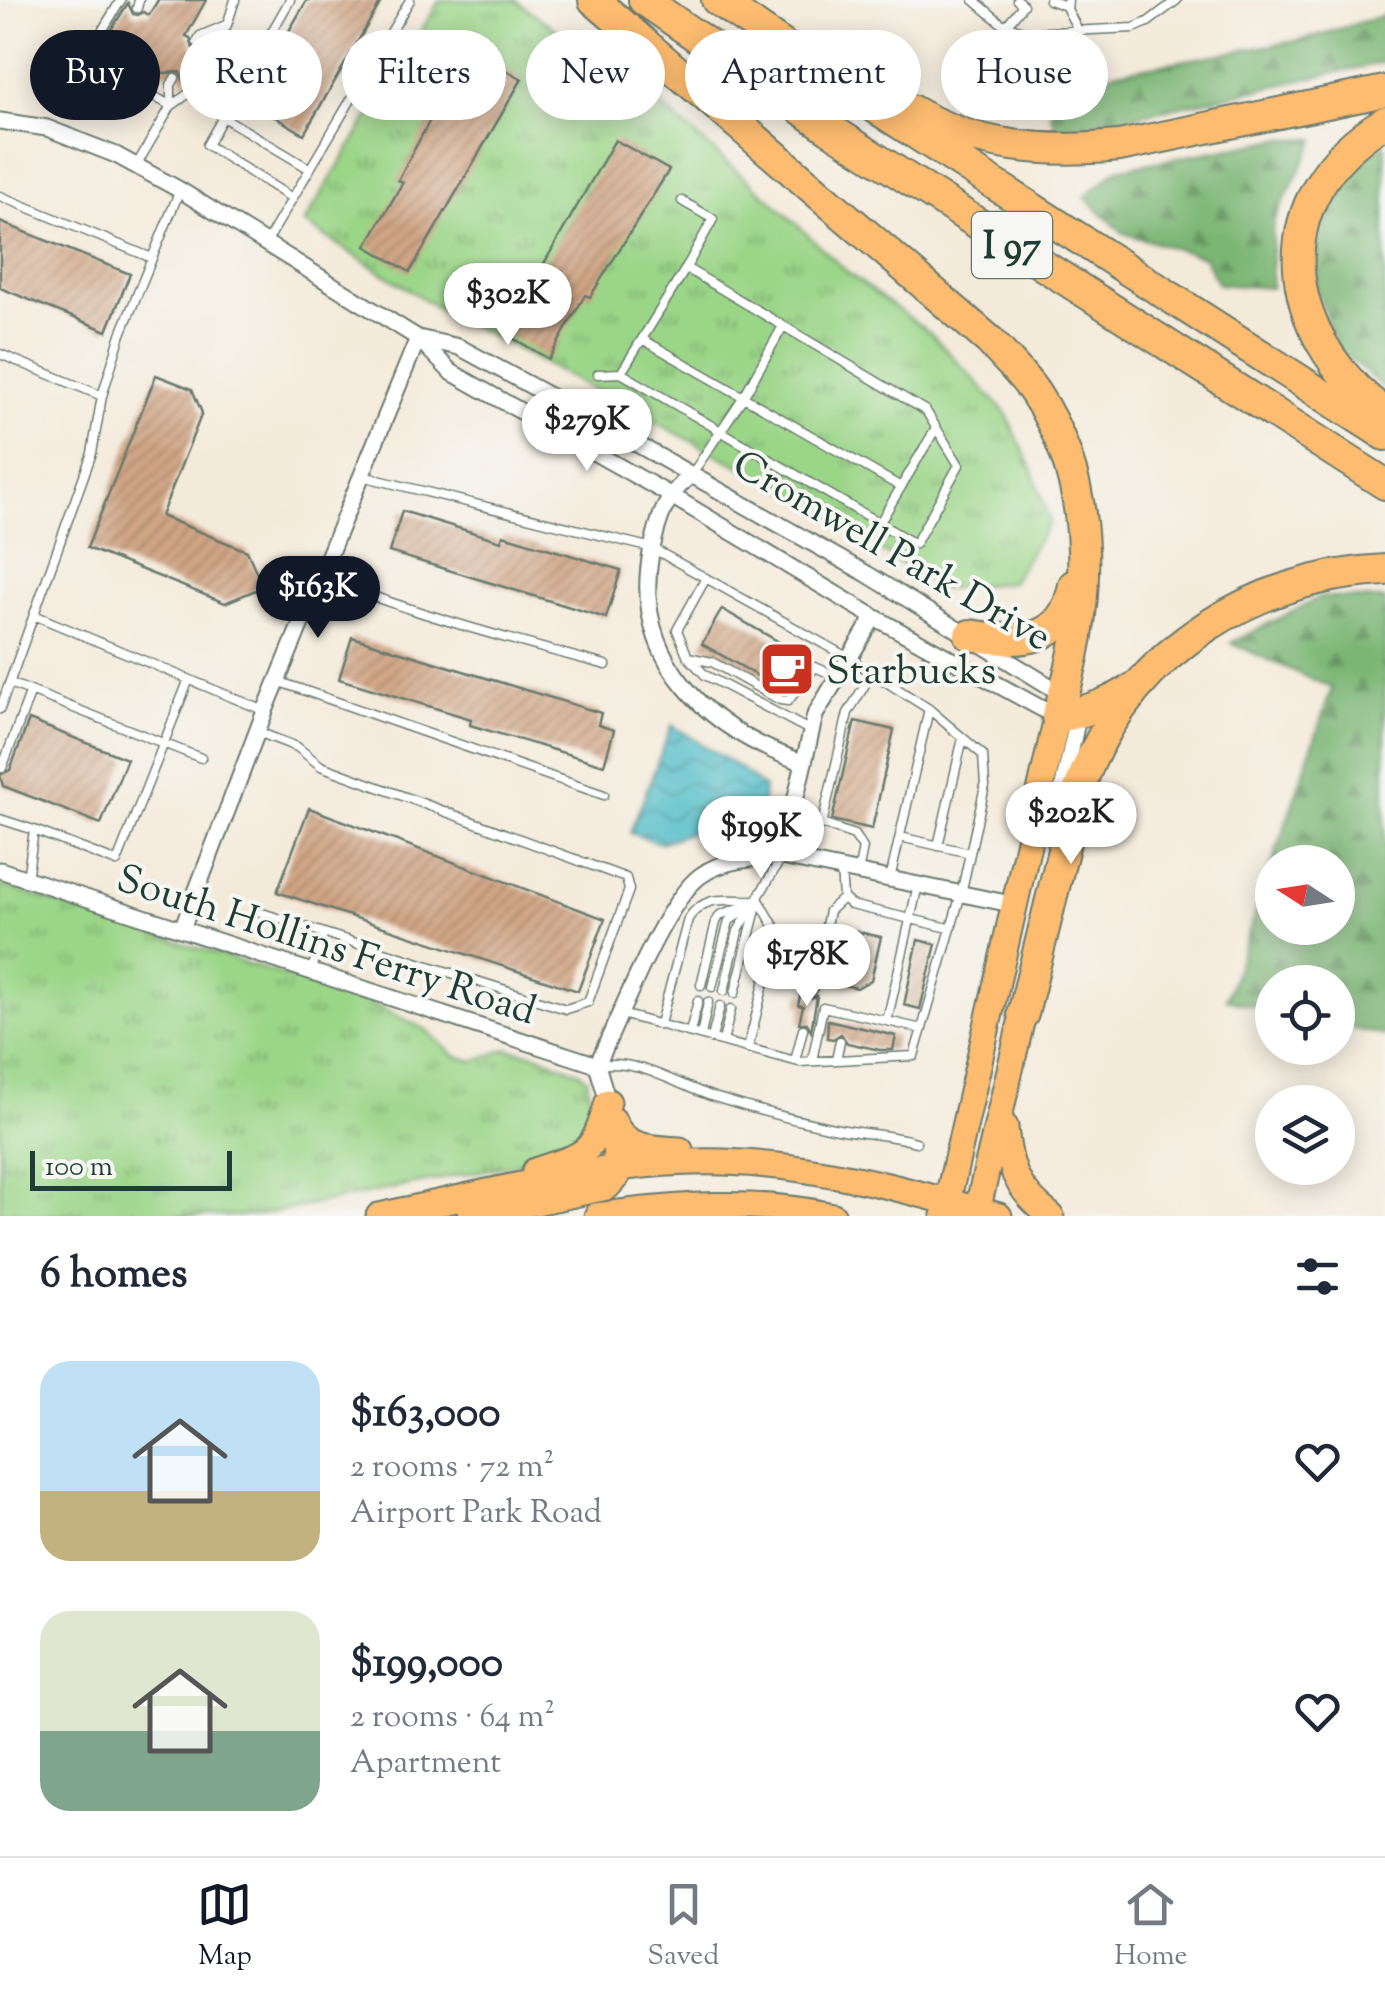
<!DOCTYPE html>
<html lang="en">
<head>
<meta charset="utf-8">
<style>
	:root { --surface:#fff; --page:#f2f2f3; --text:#1f2937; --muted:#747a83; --line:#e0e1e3; --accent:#111827 }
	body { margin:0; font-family:"Sorts Mill Goudy",serif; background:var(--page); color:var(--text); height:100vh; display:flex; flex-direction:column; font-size:38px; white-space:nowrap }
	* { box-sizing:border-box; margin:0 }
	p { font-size:32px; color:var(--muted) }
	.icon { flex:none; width:55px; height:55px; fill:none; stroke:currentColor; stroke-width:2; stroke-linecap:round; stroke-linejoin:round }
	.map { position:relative; height:1216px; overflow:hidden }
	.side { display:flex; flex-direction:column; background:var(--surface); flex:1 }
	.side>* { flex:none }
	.banner { position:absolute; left:30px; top:30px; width:1325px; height:90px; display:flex; gap:20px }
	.needle { width:65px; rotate:282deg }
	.buttons { position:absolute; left:1255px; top:845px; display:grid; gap:20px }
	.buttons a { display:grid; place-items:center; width:100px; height:100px; border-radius:50%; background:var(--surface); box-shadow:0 5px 25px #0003; font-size:50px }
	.scale { position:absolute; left:30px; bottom:25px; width:202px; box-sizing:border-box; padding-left:10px; border:5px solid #1f3d34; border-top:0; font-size:28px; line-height:35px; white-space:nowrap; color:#1f3d34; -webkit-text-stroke:8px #f6f6f2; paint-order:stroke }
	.price { position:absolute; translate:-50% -85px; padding:0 22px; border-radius:35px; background:#fff; color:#222; font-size:32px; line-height:65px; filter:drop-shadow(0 2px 5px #0008) }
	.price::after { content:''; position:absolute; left:50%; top:60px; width:30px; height:22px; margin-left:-15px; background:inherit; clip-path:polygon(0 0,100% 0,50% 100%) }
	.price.on { background:var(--accent); color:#fff }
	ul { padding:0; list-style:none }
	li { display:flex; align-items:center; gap:30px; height:250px; padding:0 40px }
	li span { display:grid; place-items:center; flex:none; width:280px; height:200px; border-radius:30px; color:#555 }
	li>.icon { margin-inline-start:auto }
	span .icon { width:120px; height:120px; fill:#fffc; stroke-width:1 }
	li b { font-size:42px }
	h2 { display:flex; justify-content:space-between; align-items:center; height:120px; padding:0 40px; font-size:42px }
	.pill { padding:0 35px; border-radius:45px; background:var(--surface); box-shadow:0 5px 25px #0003; font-size:35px; line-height:90px }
	.pill.on { background:var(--accent); color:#fff }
	.dock { display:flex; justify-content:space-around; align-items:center; height:140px; border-top:2px solid var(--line); background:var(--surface); font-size:28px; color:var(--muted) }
	.dock a { display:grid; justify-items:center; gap:5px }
	.dock .on { color:var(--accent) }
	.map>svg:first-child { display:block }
	.grass { fill:url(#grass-tufts); stroke:#5d895e; stroke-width:2.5 }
	.forest { fill:url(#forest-firs); stroke:#4e7a54; stroke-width:2.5 }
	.water { fill:url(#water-waves); stroke:#377c7e; stroke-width:2.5 }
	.building { fill:url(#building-hatch) }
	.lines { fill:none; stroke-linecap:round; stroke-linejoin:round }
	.lane-casing { stroke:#6a7a6e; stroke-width:11 }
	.street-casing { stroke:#6a7a6e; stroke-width:19 }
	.primary-casing { stroke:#6a7a6e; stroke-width:29 }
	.highway-casing { stroke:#6a7a6e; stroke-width:34 }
	.lane { stroke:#fff; stroke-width:8 }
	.street { stroke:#fff; stroke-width:15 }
	.primary { stroke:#fdbc70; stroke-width:25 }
	.highway { stroke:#fdbc70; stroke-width:30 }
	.labels { text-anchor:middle; stroke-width:8; stroke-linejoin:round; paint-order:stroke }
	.shield { fill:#f6f6f2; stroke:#60746d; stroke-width:2.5 }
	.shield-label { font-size:38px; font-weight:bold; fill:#1f3d34 }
	.street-label { font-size:40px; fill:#1f3d34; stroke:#f6f6f2 }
	.poi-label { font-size:40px; fill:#1f3d34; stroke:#f6f6f2; text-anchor:start }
</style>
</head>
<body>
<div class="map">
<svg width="1385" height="1216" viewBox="0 0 1385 1216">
	<defs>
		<pattern id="grass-tufts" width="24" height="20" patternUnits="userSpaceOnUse" patternTransform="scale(2.5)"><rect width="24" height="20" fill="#9bd588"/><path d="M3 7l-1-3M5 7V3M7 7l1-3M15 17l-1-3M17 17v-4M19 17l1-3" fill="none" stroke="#7eae70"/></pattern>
		<pattern id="forest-firs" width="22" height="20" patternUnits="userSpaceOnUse" patternTransform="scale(2.5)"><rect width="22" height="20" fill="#7cb674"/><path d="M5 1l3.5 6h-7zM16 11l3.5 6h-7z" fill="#659560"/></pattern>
		<pattern id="water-waves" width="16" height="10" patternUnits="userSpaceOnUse" patternTransform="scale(2.5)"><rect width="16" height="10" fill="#4fbcc7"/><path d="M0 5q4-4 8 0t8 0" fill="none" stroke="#419aa2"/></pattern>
		<pattern id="building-hatch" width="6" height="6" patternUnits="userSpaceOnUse" patternTransform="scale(2.5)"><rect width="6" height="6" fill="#d1a686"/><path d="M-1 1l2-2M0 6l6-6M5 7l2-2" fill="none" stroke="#a9886e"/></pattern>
	</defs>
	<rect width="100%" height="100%" fill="#f6f6f2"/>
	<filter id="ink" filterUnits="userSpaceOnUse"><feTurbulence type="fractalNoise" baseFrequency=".01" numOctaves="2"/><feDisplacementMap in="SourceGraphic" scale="20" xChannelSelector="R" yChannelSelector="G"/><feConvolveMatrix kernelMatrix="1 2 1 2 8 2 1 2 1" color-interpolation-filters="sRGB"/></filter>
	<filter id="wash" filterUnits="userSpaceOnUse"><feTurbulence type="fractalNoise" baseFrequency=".0048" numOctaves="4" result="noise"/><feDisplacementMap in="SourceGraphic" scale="40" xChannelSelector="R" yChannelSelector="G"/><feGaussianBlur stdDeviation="2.25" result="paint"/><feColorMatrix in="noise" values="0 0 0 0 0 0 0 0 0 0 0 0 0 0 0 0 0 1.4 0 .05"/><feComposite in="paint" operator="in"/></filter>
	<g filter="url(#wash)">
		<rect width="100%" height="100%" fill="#f4eada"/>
		<!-- grass -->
		<path class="grass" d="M440,0H515L659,104L773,202L849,274L931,334L1005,412L1033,471L1050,522L1011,582L941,589L785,490L436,307L304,223Z
			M0,885L368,1002L425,1029L455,1056L474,1061L507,1049L535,1054L579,1072L587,1079L592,1113L581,1146L535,1160L255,1216H0Z"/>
		<!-- forest -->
		<path class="forest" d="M1385,15V62L1126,118L1056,129L1050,112L1112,73L1302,40Z
			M1281,139H1316L1273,222L1271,288L1218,284L1204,257L1123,233L1085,197L1118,169Z
			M1385,145V389L1338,349L1316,287L1318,242L1328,214L1344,184L1369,155Z
			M1321,597L1385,600V1036L1338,1025V982H1272V1010L1226,999L1272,864V928H1338V862H1273L1332,688L1231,643Z"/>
		<!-- water -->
		<path class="water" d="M672,725L741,769L764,788L762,809L755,821L736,816L660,843L630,833Z"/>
		<g id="blocks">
			<!-- building -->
			<path class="building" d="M158,0H206L186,36L190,38L193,48L206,47L185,84L180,72L163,73L128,53L120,38H106L128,3L133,14L138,15L143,12L149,15Z
				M307,0H382L304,134L248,101Z
				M468,49L522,79L410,272L366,246L403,182L398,180Z
				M615,140L669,170L590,297L585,295L549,359L504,333Z
				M0,222L130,274L107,331L0,288Z
				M156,375L192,389L202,413L161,516L247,551L263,587L225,603L87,548Z
				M402,511L501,541L503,535L621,570L606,618L389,552Z
				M722,609L810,660L786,692L702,644Z
				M352,637L601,713L598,725L614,730L604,765L470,725L471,719L339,679Z
				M29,720L127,759L101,824L3,786L0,775L10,770Z
				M855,721L894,730L872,829L832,820Z
				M309,808L605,919L578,991L277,892Z
				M836,927L881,937L871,980L857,988L824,981Z
				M918,940L936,944L920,1009L904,1005Z
				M801,991L810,998L817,996L811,1031L807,1023H799L803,1006L798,1005Z
				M828,1020L896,1036L893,1050H880L847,1043L841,1034L833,1039L827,1038Z"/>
		</g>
	</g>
	<g filter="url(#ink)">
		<use href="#blocks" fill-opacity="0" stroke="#6a7a6e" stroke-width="2.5"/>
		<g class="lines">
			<!-- lane casing -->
			<g class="lane-casing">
				<path id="lane" d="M121,0L86,57L171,106V85L175,78
					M290,0L207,145L292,198
					M974,0L1001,23L1027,33L1134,28L1148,22L1177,0
					M1049,0L1066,6
					M1068,0L1067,9L1079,32
					M137,8L139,0
					M1006,26L1023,5L1017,0
					M197,42L200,36L226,25
					M103,67L116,44
					M223,117L310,169
					M136,166L171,106L188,94L227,25L235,0
					M0,196L152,258
					M682,201L713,219L686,268
					M266,243L410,0
					M642,339L901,487
					M0,354L102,396
					M598,374L621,373L686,268L926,411L959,465L915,544L621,373
					M692,474L744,396L783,326
					M362,476L652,548L847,657L929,709L983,755L985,786L961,894L914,1056L799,1062L621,1014
					M879,524L936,428
					M320,577C413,613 510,640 606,665
					M706,578L677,630L688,657L705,675L811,731
					M34,615L265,711
					M688,657L712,662L780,700L788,701L815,667L836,676
					M277,681L604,795
					M10,683L201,758
					M0,709L92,453L102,396L121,334L180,190
					M258,732L297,747L321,766L626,878L629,890L588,1002L566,1009L324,933
					M2,768L31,691
					M0,819L34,830L27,879
					M34,830L117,862L189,679
					M900,837L970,853
					M938,846L963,738
					M841,869L843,898L851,905L949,928
					M858,872L863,848L854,835L822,824L848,713L872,673
					M890,879L929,709
					M262,913L324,933L311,972
					M701,985L716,922L720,915L750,904
					M712,987L729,921L743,911
					M724,991L738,931L782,857
					M812,991L829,911L843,898
					M735,993L756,909
					M887,1021L922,1029
					M660,1024L688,919C706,892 729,902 759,900
					M690,1032L698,1001
					M701,1035L708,1002
					M712,1038L720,1006
					M723,1041L731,1009
					M748,1048L777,931L759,900
					M836,1060L840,1041
					M795,1061L803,1029
					M812,1061L823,1007L887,1021L918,885
					M598,1065C639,1058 676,1085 714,1097C752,1109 794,1120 833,1128C861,1134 889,1134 916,1142"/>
			</g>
			<!-- street casing -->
			<g class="street-casing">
				<path id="street" d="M0,121L47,128L116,155L180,190L418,338L451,372L670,495L874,617L1057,717
					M418,338L459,347L605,426L867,574L1064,695L1079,713L1056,818
					M692,474C665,496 658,519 651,553C631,660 708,730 802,762
					M782,857L815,715L874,617
					M0,870L597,1065L608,1102
					M182,929L265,711L418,338
					M597,1065C619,1019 663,904 700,876C722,859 755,858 782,857L1016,905"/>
			</g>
			<!-- primary casing -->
			<g class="primary-casing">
				<path id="primary" d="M613,1120C624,1150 654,1148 680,1150
					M1005,1127C1009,1168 1016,1190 1051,1216
					M535,1171C587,1153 592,1157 608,1102
					M379,1216C487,1193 614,1158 724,1162C819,1165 909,1190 999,1216
					M470,1216L607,1187L617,1176L614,1127
					M597,1216C675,1205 754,1199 833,1216
					M944,1216L1057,717
					M976,1216L1023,1014"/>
			</g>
			<!-- highway casing -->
			<g class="highway-casing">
				<path id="highway" d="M594,0L990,341C1005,358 1023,375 1035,393C1100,491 1091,611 1057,717C1089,711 1113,703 1140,684
					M644,0L830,129L1385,484
					M717,0L854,94L1385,435
					M911,110C975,148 1046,153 1119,146L1385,91
					M1385,122C1262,195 1278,334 1385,413
					M970,635C1020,643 1063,645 1074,585
					M1023,1014C1035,965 1047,916 1059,867C1067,835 1073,801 1086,771C1137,649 1255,576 1385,570"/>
			</g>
			<!-- lane -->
			<use href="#lane" class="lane"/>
			<!-- street -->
			<use href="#street" class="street"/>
			<!-- primary -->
			<use href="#primary" class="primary"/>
			<!-- highway -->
			<use href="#highway" class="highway"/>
		</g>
	</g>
	<!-- icons -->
	<defs>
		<g id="cafe-square" transform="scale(2.875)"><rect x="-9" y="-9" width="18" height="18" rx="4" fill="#c8321e" stroke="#f6f6f2"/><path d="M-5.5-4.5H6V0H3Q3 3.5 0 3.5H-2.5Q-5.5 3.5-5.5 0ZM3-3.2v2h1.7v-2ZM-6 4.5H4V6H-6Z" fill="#fff"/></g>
	</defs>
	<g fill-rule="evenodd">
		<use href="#cafe-square" x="787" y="669"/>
	</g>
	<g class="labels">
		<!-- shield labels -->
		<rect class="shield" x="972" y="212" width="80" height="66" rx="8"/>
		<g class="shield-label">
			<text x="1012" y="258">I 97</text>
		</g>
		<!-- street labels -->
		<g class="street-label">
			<text transform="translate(893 549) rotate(30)" y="14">Cromwell Park Drive</text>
			<text transform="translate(327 943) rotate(18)" y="14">South Hollins Ferry Road</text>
		</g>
		<!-- poi labels -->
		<g class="poi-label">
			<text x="826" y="683">Starbucks</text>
		</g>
	</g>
</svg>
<div class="buttons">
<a><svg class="needle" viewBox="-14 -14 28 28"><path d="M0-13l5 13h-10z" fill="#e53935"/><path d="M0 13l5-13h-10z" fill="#747a83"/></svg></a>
<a><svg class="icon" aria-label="locate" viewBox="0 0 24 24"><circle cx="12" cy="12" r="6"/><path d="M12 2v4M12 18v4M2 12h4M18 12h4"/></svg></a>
<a><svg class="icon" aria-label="layers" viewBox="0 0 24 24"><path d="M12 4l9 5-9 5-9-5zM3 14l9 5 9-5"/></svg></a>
</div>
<div class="scale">100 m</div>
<b class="price" style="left:508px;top:348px">$302K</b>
<b class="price" style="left:587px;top:474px">$279K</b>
<b class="price on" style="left:318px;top:641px">$163K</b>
<b class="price" style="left:1071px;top:867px">$202K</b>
<b class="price" style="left:761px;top:881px">$199K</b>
<b class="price" style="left:807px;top:1009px">$178K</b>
<div class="banner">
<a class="pill on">Buy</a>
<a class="pill">Rent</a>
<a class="pill">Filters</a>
<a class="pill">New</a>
<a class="pill">Apartment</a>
<a class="pill">House</a>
</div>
</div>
<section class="side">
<h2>6 homes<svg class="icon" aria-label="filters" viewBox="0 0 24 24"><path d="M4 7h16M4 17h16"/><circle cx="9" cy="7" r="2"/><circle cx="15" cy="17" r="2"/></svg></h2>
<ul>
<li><span style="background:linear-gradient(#bfe0f5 65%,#c2b280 0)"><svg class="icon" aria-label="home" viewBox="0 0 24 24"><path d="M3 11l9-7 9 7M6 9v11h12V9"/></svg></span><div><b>$163,000</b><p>2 rooms · 72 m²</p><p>Airport Park Road</p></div><svg class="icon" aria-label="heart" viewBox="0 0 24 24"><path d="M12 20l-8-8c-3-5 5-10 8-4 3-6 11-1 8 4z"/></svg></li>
<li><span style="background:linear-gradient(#dfe7d0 60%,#7fa58c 0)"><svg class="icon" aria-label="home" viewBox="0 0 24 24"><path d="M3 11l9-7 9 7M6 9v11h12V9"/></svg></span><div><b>$199,000</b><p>2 rooms · 64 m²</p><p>Apartment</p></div><svg class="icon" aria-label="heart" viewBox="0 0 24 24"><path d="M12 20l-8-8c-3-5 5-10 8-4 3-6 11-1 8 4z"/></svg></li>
</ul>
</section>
<nav class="dock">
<a class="on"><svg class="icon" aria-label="map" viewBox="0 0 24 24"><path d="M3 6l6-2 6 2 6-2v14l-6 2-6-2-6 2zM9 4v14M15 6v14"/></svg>Map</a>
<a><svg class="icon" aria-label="saved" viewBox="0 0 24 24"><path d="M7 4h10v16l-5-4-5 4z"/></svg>Saved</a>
<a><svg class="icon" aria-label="home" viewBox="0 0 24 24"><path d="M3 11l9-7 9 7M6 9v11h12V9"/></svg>Home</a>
</nav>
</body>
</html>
